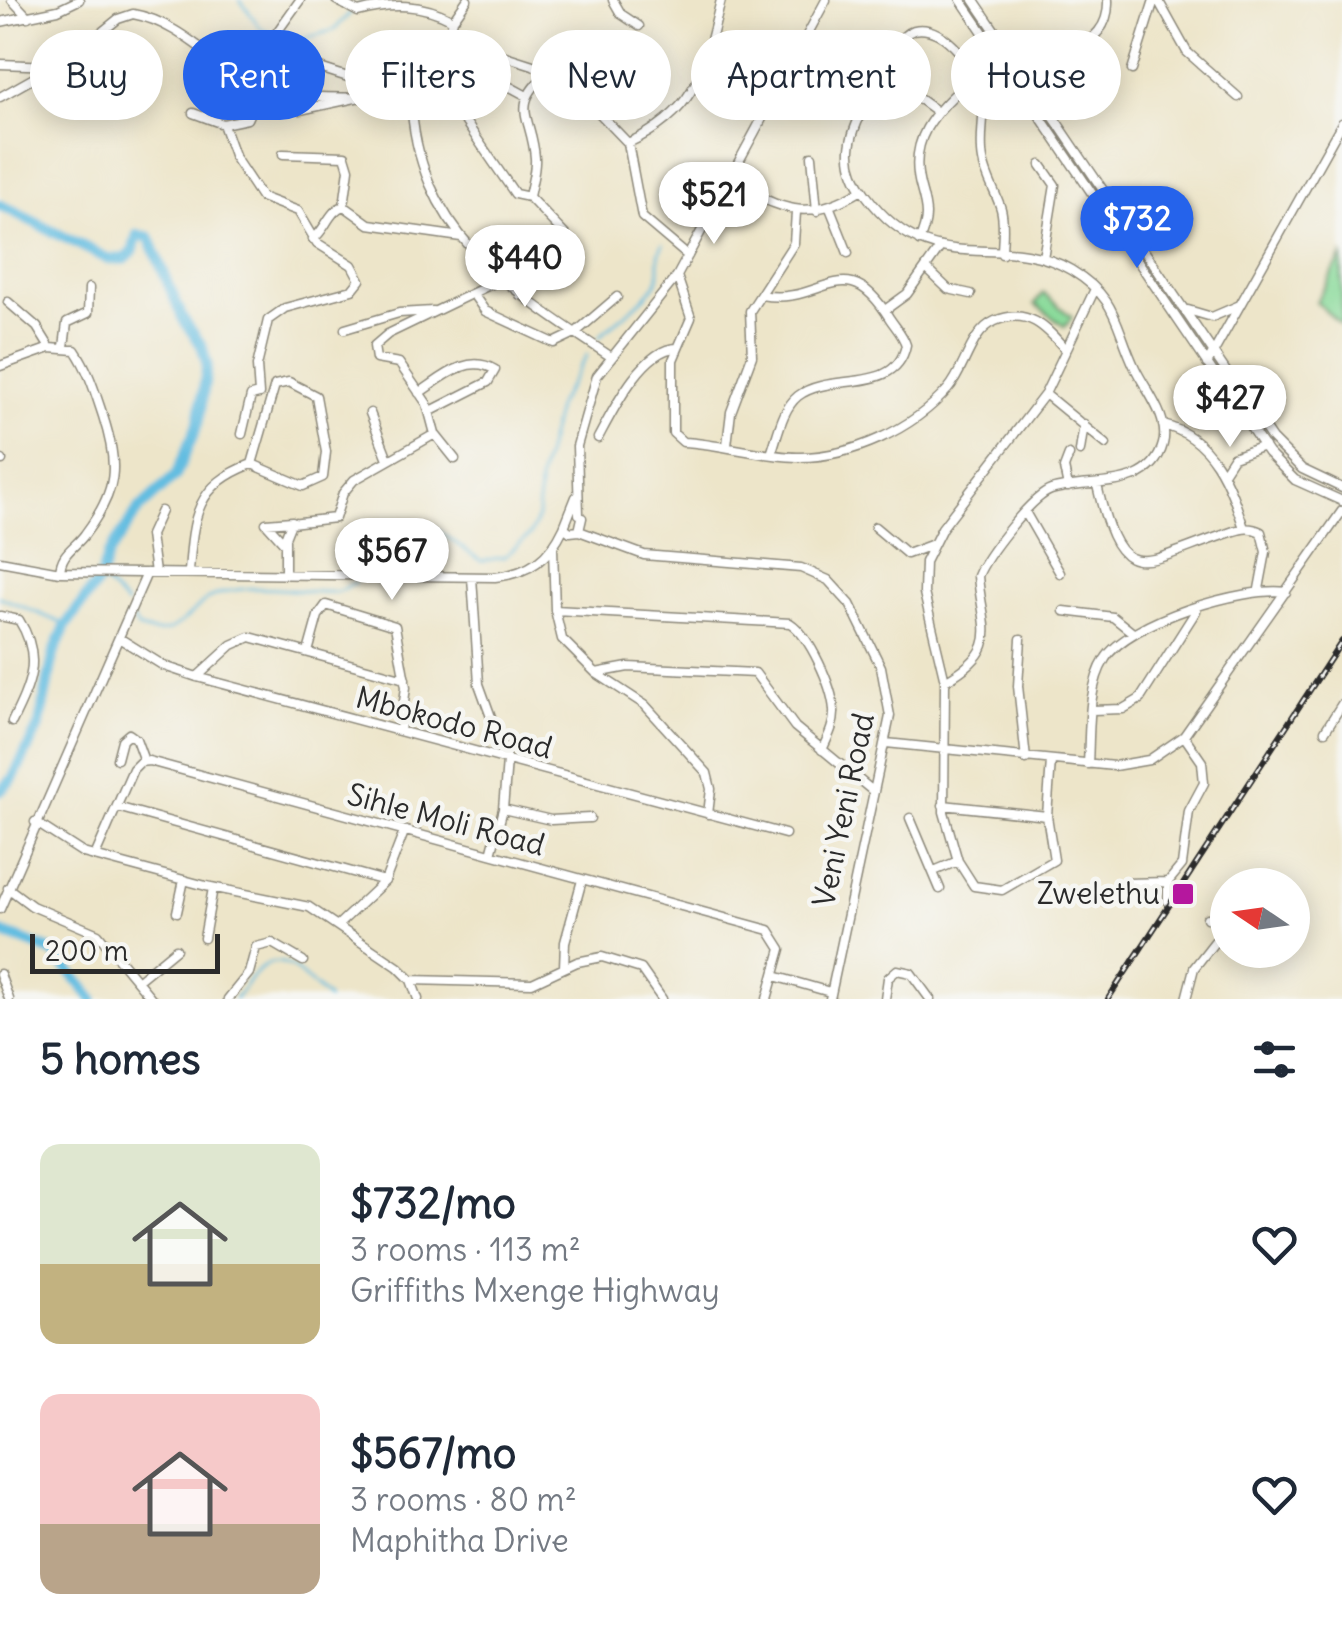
<!DOCTYPE html>
<html lang="en">
<head>
<meta charset="utf-8">
<style>
	:root { --surface:#fff; --page:#f6f6f7; --text:#1f2937; --muted:#747a83; --accent:#2563eb }
	body { margin:0; font-family:Delius,sans-serif; background:var(--page); color:var(--text); height:100vh; display:flex; flex-direction:column; font-size:38px; white-space:nowrap }
	* { box-sizing:border-box; margin:0 }
	p { font-size:32px; color:var(--muted) }
	.icon { flex:none; width:55px; height:55px; fill:none; stroke:currentColor; stroke-width:2; stroke-linecap:round; stroke-linejoin:round }
	.map { position:relative; height:999px; overflow:hidden }
	.panel { display:flex; flex-direction:column; background:var(--surface); flex:1 }
	.panel>* { flex:none }
	.top-card { position:absolute; left:30px; top:30px; width:1282px; height:90px; display:flex; gap:20px }
	.needle { width:65px; rotate:283deg }
	.buttons { position:absolute; left:1210px; top:868px; display:grid; gap:20px }
	.buttons a { display:grid; place-items:center; width:100px; height:100px; border-radius:50%; background:var(--surface); box-shadow:0 5px 25px #0003; font-size:50px }
	.scale { position:absolute; left:30px; bottom:25px; width:190px; box-sizing:border-box; padding-left:10px; border:5px solid #2b2b2b; border-top:0; font-size:28px; line-height:35px; white-space:nowrap; color:#2b2b2b; -webkit-text-stroke:8px #f6f6f2; paint-order:stroke }
	.price { position:absolute; translate:-50% -85px; padding:0 22px; border-radius:35px; background:#fff; color:#222; font-size:32px; line-height:65px; filter:drop-shadow(0 2px 5px #0008) }
	.price::after { content:''; position:absolute; left:50%; top:60px; width:30px; height:22px; margin-left:-15px; background:inherit; clip-path:polygon(0 0,100% 0,50% 100%) }
	.price.on { background:var(--accent); color:#fff }
	ul { padding:0; list-style:none }
	li { display:flex; align-items:center; gap:30px; height:250px; padding:0 40px }
	li span { display:grid; place-items:center; flex:none; width:280px; height:200px; border-radius:20px; color:#555 }
	li>.icon { margin-inline-start:auto }
	span .icon { width:120px; height:120px; fill:#fffc; stroke-width:1 }
	li b { font-size:42px }
	h2 { display:flex; justify-content:space-between; align-items:center; height:120px; padding:0 40px; font-size:42px }
	.tag { padding:0 35px; border-radius:45px; background:var(--surface); box-shadow:0 5px 25px #0003; font-size:35px; line-height:90px }
	.tag.on { background:var(--accent); color:#fff }
	.map>svg:first-child { display:block }
	.green { fill:#89da9a; stroke:#5a8262; stroke-width:2.5 }
	.lines { fill:none; stroke-linecap:round; stroke-linejoin:round }
	.stream { stroke:#64bde1; stroke-width:2.5 }
	.river { stroke:#64bde1; stroke-width:11 }
	.minor-casing { stroke:#8c887a; stroke-width:11 }
	.minor { stroke:#fff; stroke-width:8 }
	.rail-casing { stroke:#2b2b2b; stroke-width:6 }
	.rail { stroke:#f6f6f2; stroke-width:2.5; stroke-dasharray:8; stroke-linecap:butt }
	.poi-dot { fill:#b5179e; stroke:#f6f6f2; stroke-width:4 }
	.labels { text-anchor:middle; stroke-width:9; stroke-linejoin:round; paint-order:stroke }
	.street-label { font-size:30px; fill:#2b2b2b; stroke:#f6f6f2 }
	.poi-label { font-size:30px; fill:#2b2b2b; stroke:#f6f6f2; text-anchor:end }
</style>
</head>
<body>
<div class="map">
<svg width="1342" height="999" viewBox="0 0 1342 999">
	<rect width="100%" height="100%" fill="#f6f6f2"/>
	<filter id="ink" filterUnits="userSpaceOnUse"><feTurbulence type="fractalNoise" baseFrequency=".01" numOctaves="2"/><feDisplacementMap in="SourceGraphic" scale="20" xChannelSelector="R" yChannelSelector="G"/><feConvolveMatrix kernelMatrix="1 2 1 2 8 2 1 2 1" color-interpolation-filters="sRGB"/></filter>
	<filter id="wash" filterUnits="userSpaceOnUse"><feTurbulence type="fractalNoise" baseFrequency=".0048" numOctaves="4" result="noise"/><feDisplacementMap in="SourceGraphic" scale="40" xChannelSelector="R" yChannelSelector="G"/><feGaussianBlur stdDeviation="2.25" result="paint"/><feColorMatrix in="noise" values="0 0 0 0 0 0 0 0 0 0 0 0 0 0 0 0 0 1.4 0 .05"/><feComposite in="paint" operator="in"/></filter>
	<g filter="url(#wash)">
		<rect width="100%" height="100%" fill="#ede5c9"/>
		<!-- green -->
		<path class="green" d="M1342,256V326L1316,302Z
			M1043,293L1072,317L1065,327L1035,304Z"/>
		<g class="lines">
			<!-- stream -->
			<path class="stream" d="M240,0L262,30L299,40L334,30L355,8L372,0
				M382,0H391
				M599,337C612,324 650,296 657,282C662,269 655,257 663,244
				M364,569L381,556L405,559L433,527L481,561L504,557L530,535L538,517L539,481L558,404L587,355
				M100,578L127,605
				M0,597L66,625
				M133,619L138,628C183,646 187,601 225,592C261,583 299,593 335,592C340,592 349,585 355,583
				M235,999C275,942 283,958 328,999"/>
			<!-- river -->
			<path class="river" d="M0,205L108,259H125L133,251L137,235L149,237L183,319L202,346L207,365L199,421L176,475L139,509L108,555L100,579L66,625L54,653L39,726L13,778L0,791
				M0,932L54,952L93,999"/>
		</g>
	</g>
	<g filter="url(#ink)">
		<g class="lines">
			<!-- minor casing -->
			<g class="minor-casing">
				<path id="minor" d="M12,0L28,17
					M336,0L358,12C391,3 422,3 453,20
					M613,0L621,14L639,26
					M961,0L1268,453L1295,480L1342,501
					M974,0L1272,439L1302,469L1342,488
					M1158,0L1187,52L1238,97
					M0,22L58,10L79,0
					M275,35L300,0
					M274,38L258,56L301,62L357,80L360,97L300,110
					M449,38L533,65L576,89L628,143L642,217L688,256
					M465,43L477,69L527,96
					M1071,51C1094,40 1109,27 1108,0
					M0,64L53,66
					M1132,70L1154,0
					M883,73L936,111
					M357,80L355,73L385,52
					M438,82L411,98C417,231 508,289 610,356
					M438,82L515,194L529,197L571,241L567,256L520,295
					M438,82L453,20L467,0
					M0,97L71,57L118,19L133,14C184,23 220,71 265,90C286,100 383,97 411,98
					M193,113L223,124L247,119L262,86
					M223,124L235,158L261,197L298,211L317,243L352,265L360,280L352,290L285,308L268,320L257,366L259,394L251,396L242,434
					M628,143C698,111 704,69 721,0
					M283,154L345,156L349,169L344,206L369,224L461,237
					M812,156L817,211
					M1041,165L1055,185L1043,258
					M728,182C784,208 803,225 862,190
					M529,197C531,184 536,171 535,158C532,116 508,106 549,72
					M830,208L848,253
					M313,239C326,230 329,210 344,206
					M919,241C929,220 927,210 921,189C906,136 938,110 973,77
					M927,269L948,289L971,294
					M677,276L691,318L673,360V433L683,442C722,444 759,456 797,457C851,458 913,429 948,389C965,370 970,332 995,321C1028,307 1046,327 1066,350
					M473,294L485,311L554,343L575,333L617,297
					M761,295C823,307 845,245 890,319C896,328 903,335 906,345C896,396 830,371 798,396C782,409 778,435 771,454
					M8,302L37,327L50,348
					M885,310L907,294L939,249
					M1188,310L1212,317L1240,305
					M345,329L399,313L433,311
					M64,347L67,323L88,313L89,288
					M1207,364L1342,123
					M0,366L50,348L75,350C89,371 95,392 103,416C119,466 118,490 85,534C75,548 61,552 60,572
					M419,393C442,378 468,353 495,370L488,382L429,412
					M1045,394L1106,444
					M370,413L388,459
					M1163,425C1213,437 1229,483 1244,528
					M598,438C612,412 643,348 677,348
					M727,445L731,412L752,356L750,311L794,243L796,212
					M1080,451L1084,424
					M455,459L435,434L427,404L399,363L376,359L374,346L388,334L502,279
					M0,460H2
					M1224,471L1233,457L1264,446
					M1097,485C1121,589 1139,564 1223,535C1237,530 1247,525 1261,532L1266,552L1259,589
					M1068,487L1064,468L1069,455
					M576,497L564,527L570,532L579,531L582,518
					M1025,512L1060,573
					M579,514L577,446L597,376L677,276L826,0
					M875,527L907,554L931,545
					M579,531L644,555L801,568L828,580L850,604L881,667L890,716L830,999
					M285,544L266,523L292,521
					M553,548L555,610L562,639L596,673L645,705L707,773L711,789L708,814
					M0,561L60,572L495,577C530,573 549,559 564,527
					M189,572C193,515 196,485 252,464L303,486L323,477L326,452L316,396L289,382L275,385L252,464
					M155,573L150,535L161,511
					M285,573V538L291,523L335,518L343,493L354,480L435,434
					M472,577L479,684L507,761L503,809L491,854
					M555,610L790,623C810,636 832,686 834,710C835,724 828,737 822,750
					M1064,611L1113,617L1133,633
					M0,616L19,620C43,658 30,685 12,722
					M119,638L164,666L197,677L785,834
					M1021,639L1018,686L1026,759
					M308,652L318,616L326,605L395,626L406,687L400,731
					M596,673L628,667L755,673L795,727L874,792
					M197,677L232,645L250,637L405,679
					M945,681C1004,648 982,628 978,576C986,556 1031,497 1051,490C1087,478 1150,494 1163,444C1170,418 1146,391 1135,368C1114,324 1119,299 1071,270C998,227 933,285 866,195C839,160 850,134 869,98C879,79 892,37 914,30C945,22 980,73 983,99C985,119 979,139 983,160C986,178 996,192 1001,209C1005,224 1002,240 1002,254
					M1092,710L1123,709L1140,699L1196,611
					M1325,731L1342,704
					M886,743L1114,766L1149,760L1184,736L1342,511
					M117,759L122,740L129,734L136,739L144,761
					M1051,761L1047,816L1054,860L1002,890L974,886L958,861L944,812L945,681L924,593L925,562L942,528L1045,394L1095,289
					M1088,764C1090,731 1087,687 1105,659C1128,621 1245,586 1286,592
					M943,805L1047,816
					M117,807L385,881
					M503,809L551,820L590,818
					M910,818L940,889
					M35,822L83,853L206,886L309,907L398,967L411,980L418,999
					M95,856L133,769L140,762L149,761L769,930L781,949L767,999
					M934,871L958,861
					M1168,882V901
					M8,888L32,906L98,934L152,999
					M1102,901L1127,883L1168,882L1182,865L1189,811L1204,783L1202,762L1184,736
					M0,909L147,573
					M177,912L184,880
					M338,925L385,881L404,832
					M204,938L213,888
					M564,967L565,942L582,880
					M0,974L9,999
					M774,976L830,992
					M411,980L532,983L577,962L602,957L641,969L662,999
					M137,981L176,949
					M228,999L249,973L256,947L272,943L303,961
					M885,999L888,978L897,970L911,973L930,999
					M1186,999L1194,968L1227,926V918H1207"/>
			</g>
			<!-- minor -->
			<use href="#minor" class="minor"/>
			<!-- rail casing -->
			<g class="rail-casing">
				<path id="rail" d="M1108,999L1342,641"/>
			</g>
			<!-- rail -->
			<use href="#rail" class="rail"/>
		</g>
	</g>
	<!-- markers -->
	<rect class="poi-dot" x="1171" y="882" width="24" height="24" rx="5"/>
	<g class="labels">
		<!-- street labels -->
		<g class="street-label">
			<text transform="translate(454 723) rotate(15)" y="10">Mbokodo Road</text>
			<text transform="translate(844 810) rotate(-78)" y="10">Veni Yeni Road</text>
			<text transform="translate(446 820) rotate(15)" y="10">Sihle Moli Road</text>
		</g>
		<!-- poi labels -->
		<g class="poi-label">
			<text x="1160" y="904">Zwelethu</text>
		</g>
	</g>
</svg>
<div class="buttons">
<a><svg class="needle" viewBox="-14 -14 28 28"><path d="M0-13l5 13h-10z" fill="#e53935"/><path d="M0 13l5-13h-10z" fill="#747a83"/></svg></a>
</div>
<div class="scale">200 m</div>
<b class="price" style="left:714px;top:247px">$521</b>
<b class="price on" style="left:1137px;top:271px">$732</b>
<b class="price" style="left:525px;top:310px">$440</b>
<b class="price" style="left:1230px;top:450px">$427</b>
<b class="price" style="left:392px;top:603px">$567</b>
<div class="top-card">
<a class="tag">Buy</a>
<a class="tag on">Rent</a>
<a class="tag">Filters</a>
<a class="tag">New</a>
<a class="tag">Apartment</a>
<a class="tag">House</a>
</div>
</div>
<section class="panel">
<h2>5 homes<svg class="icon" aria-label="filters" viewBox="0 0 24 24"><path d="M4 7h16M4 17h16"/><circle cx="9" cy="7" r="2"/><circle cx="15" cy="17" r="2"/></svg></h2>
<ul>
<li><span style="background:linear-gradient(#dfe7d0 60%,#c2b280 0)"><svg class="icon" aria-label="home" viewBox="0 0 24 24"><path d="M3 11l9-7 9 7M6 9v11h12V9"/></svg></span><div><b>$732/mo</b><p>3 rooms · 113 m²</p><p>Griffiths Mxenge Highway</p></div><svg class="icon" aria-label="heart" viewBox="0 0 24 24"><path d="M12 20l-8-8c-3-5 5-10 8-4 3-6 11-1 8 4z"/></svg></li>
<li><span style="background:linear-gradient(#f6c9c9 65%,#b9a48a 0)"><svg class="icon" aria-label="home" viewBox="0 0 24 24"><path d="M3 11l9-7 9 7M6 9v11h12V9"/></svg></span><div><b>$567/mo</b><p>3 rooms · 80 m²</p><p>Maphitha Drive</p></div><svg class="icon" aria-label="heart" viewBox="0 0 24 24"><path d="M12 20l-8-8c-3-5 5-10 8-4 3-6 11-1 8 4z"/></svg></li>
</ul>
</section>
</body>
</html>
